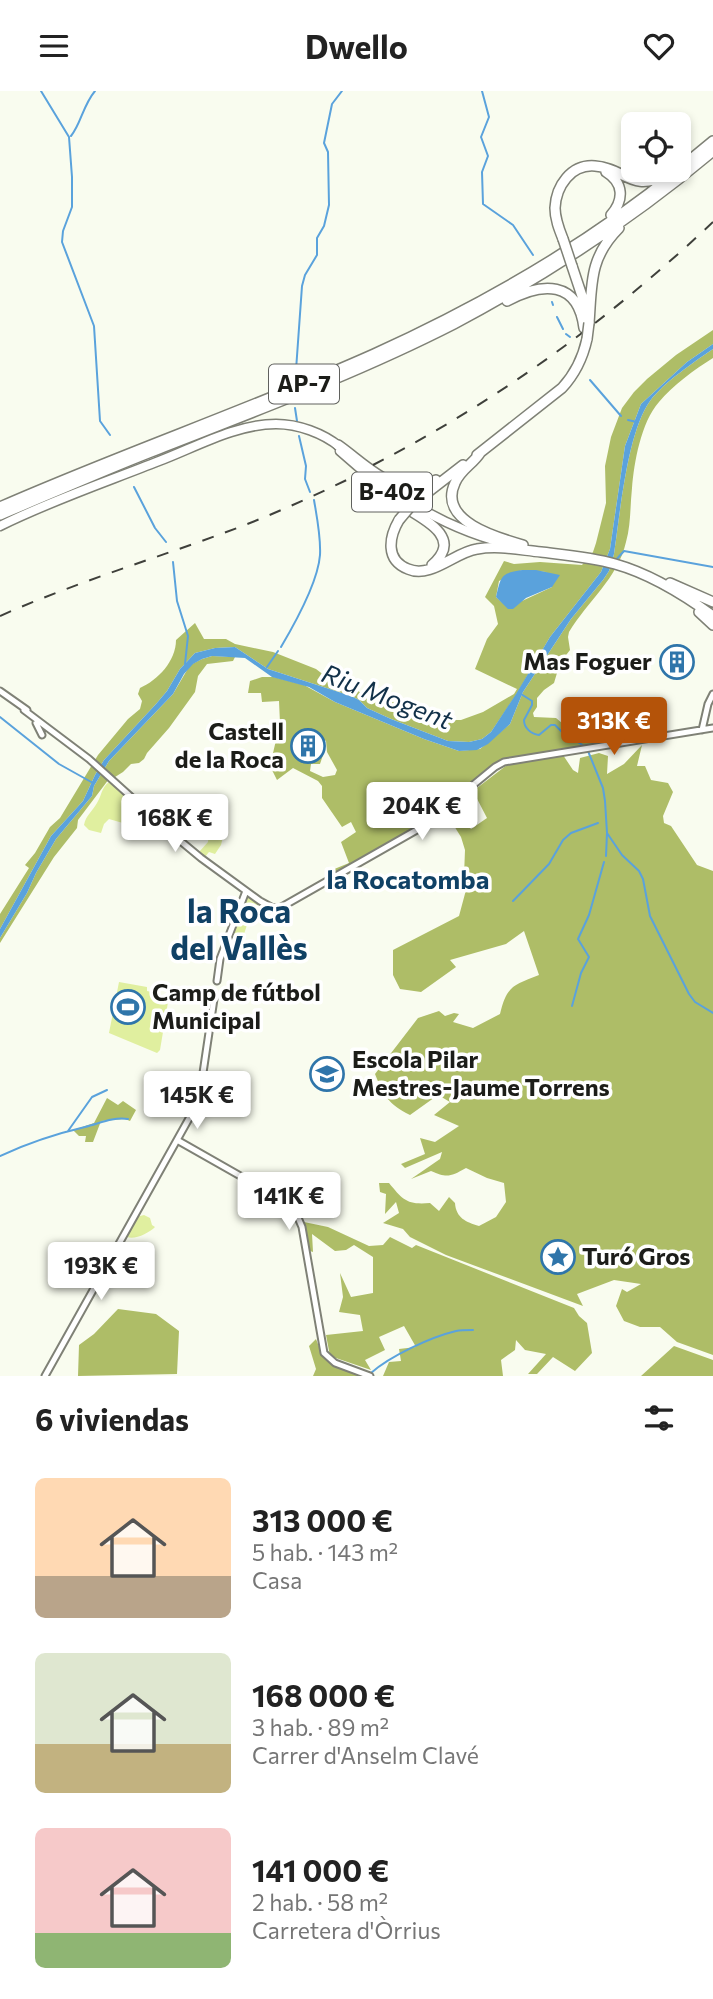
<!DOCTYPE html>
<html lang="es">
<head>
<meta charset="utf-8">
<style>
	:root { --surface:#fff; --page:#f6f6f6; --text:#222; --muted:#767676; --accent:#b45309 }
	body { margin:0; font-family:Commissioner,sans-serif; background:var(--page); color:var(--text); height:100vh; display:flex; flex-direction:column; font-size:26px; white-space:nowrap }
	* { box-sizing:border-box; margin:0 }
	p { font-size:23px; color:var(--muted) }
	.icon { flex:none; width:38px; height:38px; fill:none; stroke:currentColor; stroke-width:2; stroke-linecap:round; stroke-linejoin:round }
	.map { position:relative; height:1285px; overflow:hidden }
	.drawer { display:flex; flex-direction:column; background:var(--surface); flex:1 }
	.drawer>* { flex:none }
	.buttons { position:absolute; left:621px; top:21px; display:grid; gap:14px }
	.buttons a { display:grid; place-items:center; width:70px; height:70px; border-radius:10px; background:var(--surface); box-shadow:0 4px 10px #0003; font-size:35px }
	.price { position:absolute; translate:-50% -60px; padding:0 16px; border-radius:7px; background:#fff; color:#222; font-size:23px; line-height:46px; filter:drop-shadow(0 2px 4px #0008) }
	.price::after { content:''; position:absolute; left:50%; top:42px; width:21px; height:16px; margin-left:-10px; background:inherit; clip-path:polygon(0 0,100% 0,50% 100%) }
	.price.active { background:var(--accent); color:#fff }
	ul { padding:0; list-style:none }
	li { display:flex; align-items:center; gap:21px; height:175px; padding:0 35px }
	li span { display:grid; place-items:center; flex:none; width:196px; height:140px; border-radius:10px; color:#555 }
	li>.icon { margin-inline-start:auto }
	span .icon { width:84px; height:84px; fill:#fffc; stroke-width:1 }
	li b { font-size:30px }
	h2 { display:flex; justify-content:space-between; align-items:center; height:84px; padding:0 35px; font-size:30px }
	header { display:flex; justify-content:space-between; align-items:center; height:91px; padding:0 35px; background:var(--surface); font-size:32px; font-weight:700 }
	.map>svg:first-child { display:block }
	.green { fill:#e0ef9f }
	.forest { fill:#aebd67; fill-rule:evenodd }
	.water { fill:#5aa2dc }
	.lines { fill:none; stroke-linecap:round; stroke-linejoin:round }
	.stream { stroke:#5aa2dc; stroke-width:2 }
	.tertiary-casing { stroke:#7f8176; stroke-width:9 }
	.trunk-casing { stroke:#7f8176; stroke-width:11 }
	.motorway-casing { stroke:#7f8176; stroke-width:12 }
	.tertiary { stroke:#fff; stroke-width:5 }
	.trunk { stroke:#fff; stroke-width:8 }
	.motorway { stroke:#fff; stroke-width:9 }
	.rail { stroke:#3f403b; stroke-width:2; stroke-dasharray:12 12; stroke-linecap:butt }
	.motorway-bridge-casing { stroke:#7f8176; stroke-width:12; stroke-linecap:butt }
	.motorway-bridge { stroke:#fff; stroke-width:9 }
	.labels { text-anchor:middle; stroke-width:7; stroke-linejoin:round; paint-order:stroke }
	.shield { fill:#fff; stroke:#60615e; stroke-width:2 }
	.shield-label { font-size:23px; font-weight:bold; fill:#1c1d19 }
	.poi-label { font-size:24px; font-weight:bold; fill:#1c1d19; stroke:#fff; text-anchor:start }
	.water-label { font-size:26px; font-style:italic; fill:#123149; stroke:#fff }
	.neighbourhood-label { font-size:26px; font-weight:bold; fill:#104165; stroke:#fff }
	.district-label { font-size:32px; font-weight:bold; fill:#104165; stroke:#fff }
</style>
</head>
<body>
<header><svg class="icon" aria-label="menu" viewBox="0 0 24 24"><path d="M4 6h16M4 12h16M4 18h16"/></svg>Dwello<svg class="icon" aria-label="heart" viewBox="0 0 24 24"><path d="M12 20l-8-8c-3-5 5-10 8-4 3-6 11-1 8 4z"/></svg></header>
<div class="map">
<svg width="713" height="1285" viewBox="0 0 713 1285">
	<rect width="100%" height="100%" fill="#f9fcef"/>
	<!-- green -->
	<path class="green" d="M109,691C123,704 143,716 140,737L109,728L104,733L101,742L89,739L84,734C86,724 92,721 97,712C102,704 101,697 109,691Z
		M211,721L228,724L221,754L215,763L209,761L205,766L199,761L208,751Z
		M248,803L259,812L249,828L242,849L230,845L245,805Z
		M119,891L147,896V900L169,905L160,959L157,962L109,942Z
		M144,1124L150,1127L152,1134L155,1136C149,1142 135,1149 127,1146L126,1143L136,1126Z"/>
	<!-- forest -->
	<path class="forest" d="M713,239V253L687,271L641,313L625,355L610,458L601,481L550,546L516,604L491,641L482,648L469,651L448,650L391,628L367,617L359,609L351,605L268,578L235,556L215,557L195,562L180,578L167,600L156,613L104,669L95,684L83,710L51,745L0,838V823L29,777L25,774L35,762L50,736L60,727L98,664L128,628L140,618L142,610L138,603L140,597C158,589 176,570 176,549L195,532L204,548H226L235,553L273,561L316,578L329,588L350,595L366,605L391,610L428,629H461L483,621L514,603L517,598L475,578L487,548L498,533L494,515L485,506L504,470L514,473L540,471L582,474L593,461L596,452L606,412L605,375L611,346L622,317L634,301L647,288L676,264ZM522,479L546,481L552,496L522,510L505,514L496,506L499,490Z
		M713,258V267C695,278 672,295 659,311C641,331 634,372 632,397C630,415 631,434 626,451C618,487 587,511 569,541L568,546L570,559L560,572L554,592L544,599L537,607V616L533,622L534,626L556,627L568,637C577,629 577,616 583,606L593,607L605,612C612,611 617,606 624,611C623,622 621,627 614,635L615,640L637,647L537,662L501,669L424,730L329,786L327,781L349,772L341,751L356,741L351,731L342,736L322,707V695L318,690L293,677L277,689L270,675L280,632L279,610L262,611L261,602H248L250,590L262,586H274L304,594L335,611L424,648L459,660L480,658L510,633L523,601L571,528L603,489L609,480L614,463C620,423 627,342 650,310C663,292 694,271 713,258ZM321,647L326,650L327,661L337,679L335,684L323,686L310,680L311,673H320L323,664C316,658 304,665 298,654C302,646 313,648 321,647Z
		M212,565L235,566L233,570L207,573L198,585L195,601L169,637L147,662L144,668L139,672L131,673L123,681L115,686L112,684L78,729L77,737L54,766L0,852V847L27,802L36,782L56,748L92,705L94,695L109,670L173,603L190,574L202,568Z
		M642,654L637,675H645L651,689L668,692L673,701L663,725L664,732L671,735L697,774L713,780V1264L677,1251L660,1236H640L624,1230L616,1215L622,1198L627,1201L641,1193L614,1189L577,1203L583,1215L446,1164L410,1146L403,1138L383,1132L399,1122L396,1111L385,1123L386,1103L380,1101L379,1092H389C403,1109 407,1114 430,1112L439,1120L449,1106L455,1112C456,1127 466,1131 479,1135L496,1126L506,1111L504,1092L487,1087L466,1077C450,1086 447,1087 431,1080L411,1088L440,1068L442,1061L405,1077L401,1073L425,1063L420,1047L435,1051L459,1035L434,1024L450,1011L438,1004L410,1024C388,1013 384,1005 375,983L418,927L439,920L445,925L454,922L459,923L453,931L473,937L500,923C507,894 514,894 539,884L524,840L506,853L450,869L456,876L421,901L400,898L393,884V859L459,825L466,799L464,785L465,759L461,746L446,722L452,716L471,738L487,727L473,700L507,674L563,664L573,679L578,682L580,667L599,662L608,665L607,683L624,673Z
		M107,1007L118,1014L123,1010L136,1019L130,1030L125,1028L101,1030L93,1051H85L86,1045H79L73,1039L94,1032Z
		M304,1131L328,1136L369,1155L383,1154L390,1146L412,1157L416,1154L574,1217L579,1225L587,1232L592,1262L575,1280L553,1266L537,1283H528L546,1263L525,1259L516,1249L515,1259L501,1269L503,1285H383L389,1271L401,1270L399,1258L416,1256L404,1235L379,1246L385,1259L365,1269L371,1279L330,1265L326,1244L363,1240L360,1224L339,1221L343,1206L340,1182L351,1206L373,1202V1166L354,1154L346,1159L335,1160L312,1143L313,1161L307,1159Z
		M118,1218L156,1223L179,1240L177,1283L78,1285L79,1254L94,1243Z
		M316,1248L323,1266L332,1273L365,1285H313L316,1278L309,1255Z
		M674,1255L713,1269V1285H641Z"/>
	<!-- water -->
	<path class="water" d="M713,253V258C694,271 663,292 650,310C627,342 620,423 614,463L609,480L603,489L571,528L523,601L510,633L488,653L477,659L459,660L424,648L335,611L309,596L272,586L245,567L212,565L202,568L193,573L184,583L173,603L109,670L94,695L92,705L56,748L36,782L27,802L0,847V838L51,745L83,710L95,684L104,669L156,613L167,600L180,578L195,562L215,557L235,556L268,578L351,605L359,609L367,617L391,628L448,650L469,651L482,648L491,641L516,603L550,546L601,481L610,458L625,355L641,313L687,271Z
		M522,479H536L560,484L552,496L526,507L513,518H508L496,506C501,486 500,482 522,479Z"/>
	<g class="lines">
		<!-- stream -->
		<path class="stream" d="M41,0L69,46L72,86V116L63,140L62,151L94,235L100,330L110,344
			M482,0L489,26L481,46L488,65L482,81L483,113L513,134L533,164
			M71,45C81,33 83,14 95,0
			M552,211L553,214
			M557,226L563,238
			M566,243L570,246
			M296,279L302,195L305,184L317,164V147L324,135L329,114L328,61L324,52L332,13L342,0
			M590,289L621,325
			M295,317L297,330
			M628,329L637,331
			M299,345L306,375L305,388L310,401
			M134,396L155,437L166,451
			M615,470L624,460L713,476
			M173,471L177,510L188,545L185,573
			M281,556C294,534 318,490 320,464C321,446 317,427 314,409
			M267,576L278,560
			M521,603L532,610V614L524,629C524,637 531,643 539,644L551,634H555L566,645
			M0,626L59,673L93,692
			M570,646L584,655
			M588,660L603,697L605,710L607,742L622,764L639,780L643,788L650,825L689,903L695,911L713,922
			M606,765L607,742
			M513,810L549,773L563,749L571,742L598,732
			M572,915L581,882L589,866L578,848L589,824L604,771
			M68,1040L92,1006L107,999
			M0,1065C28,1052 55,1043 85,1036C101,1032 112,1026 128,1028
			M371,1282C390,1265 431,1246 456,1240C461,1239 468,1239 473,1239"/>
		<!-- tertiary casing -->
		<g class="tertiary-casing">
			<path id="tertiary" d="M0,600L27,619
				M24,619L89,668L138,712L153,717L160,733
				M36,632L42,644
				M702,639L708,613L713,603
				M138,712L144,729L160,733L201,767L260,810L271,816L278,818L422,736L495,676L504,671L713,637
				M217,890L220,868L246,800
				M177,1049L286,1111L296,1122L302,1136L324,1262L335,1272L370,1285
				M45,1285L196,1015L200,1002L214,908"/>
		</g>
		<!-- trunk casing -->
		<g class="trunk-casing">
			<path id="trunk" d="M340,360L370,386
				M371,383C411,416 454,439 504,452
				M0,435C50,410 106,391 159,370C196,356 236,333 276,333C298,333 323,342 340,356"/>
		</g>
		<!-- motorway casing -->
		<g class="motorway-casing">
			<path id="motorway" d="M679,78L713,50
				M606,81C624,92 624,109 611,124
				M563,148C559,138 555,128 555,117C556,95 571,73 595,75C625,77 631,102 666,84
				M572,175L582,205L585,221
				M507,210C542,191 578,189 584,237
				M589,232C592,193 589,167 619,137
				M338,354C368,375 398,411 436,389
				M480,362C473,373 460,379 455,392C437,430 498,447 523,454
				M477,364L562,297C575,283 583,266 587,248
				M367,384C376,394 385,403 396,411C416,425 467,444 432,474
				M423,405L463,374
				M0,416C123,362 251,318 374,263C482,214 587,154 679,79
				M0,424C50,403 100,381 151,361C253,321 356,283 454,233C546,184 634,127 713,60
				M399,429C389,446 385,469 408,478C431,488 455,461 477,458C498,454 520,459 541,461C566,464 591,466 615,473C651,483 683,503 713,525
				M670,492L713,511
				M699,521L713,534"/>
		</g>
		<!-- tertiary -->
		<use href="#tertiary" class="tertiary"/>
		<!-- trunk -->
		<use href="#trunk" class="trunk"/>
		<!-- motorway -->
		<use href="#motorway" class="motorway"/>
		<!-- rail -->
		<path class="rail" d="M373,374C498,310 611,227 713,131
			M0,525C72,493 147,470 221,443C268,426 314,405 359,383"/>
		<!-- motorway-bridge casing -->
		<g class="motorway-bridge-casing">
			<path id="motorway-bridge" d="M563,148L572,175
				M587,248L589,232
				M399,429L421,403"/>
		</g>
		<!-- motorway-bridge -->
		<use href="#motorway-bridge" class="motorway-bridge"/>
	</g>
	<!-- icons -->
	<defs>
		<g id="building-ring" transform="scale(1.75)"><circle r="9.5" fill="#fff" stroke="#2f75aa" stroke-width="1.5"/><path d="M-4-6H4V6H1V3H-1V6H-4ZM-2.5-4.3h1.7v1.8h-1.7ZM.8-4.3h1.7v1.8H.8ZM-2.5-1h1.7V.8h-1.7ZM.8-1h1.7V.8H.8Z" fill="#2f75aa"/></g>
		<g id="stadium-ring" transform="scale(1.75)"><circle r="9.5" fill="#fff" stroke="#2f75aa" stroke-width="1.5"/><path d="M0-5a6.5 5 0 1 0 0 10a6.5 5 0 1 0 0-10ZM-3.5-1.8h7v3.6h-7Z" fill="#2f75aa"/></g>
		<g id="school-ring" transform="scale(1.75)"><circle r="9.5" fill="#fff" stroke="#2f75aa" stroke-width="1.5"/><path d="M0-5L7-2L0 1L-7-2ZM-4 1L0 2.5L4 1V4Q0 6-4 4Z" fill="#2f75aa"/></g>
		<g id="sight-ring" transform="scale(1.75)"><circle r="9.5" fill="#fff" stroke="#2f75aa" stroke-width="1.5"/><path d="M0-6L1.8-2.2L6-1.7L2.9 1.2L3.7 5.4L0 3.3L-3.7 5.4L-2.9 1.2L-6-1.7L-1.8-2.2Z" fill="#2f75aa"/></g>
	</defs>
	<g fill-rule="evenodd">
		<use href="#building-ring" x="677" y="571"/>
		<use href="#building-ring" x="308" y="655"/>
		<use href="#stadium-ring" x="128" y="916"/>
		<use href="#school-ring" x="327" y="983"/>
		<use href="#sight-ring" x="558" y="1166"/>
	</g>
	<g class="labels">
		<!-- shield labels -->
		<g class="shield">
			<rect x="269" y="273.5" width="70" height="39" rx="5"/>
			<rect x="352" y="381.5" width="80" height="39" rx="5"/>
		</g>
		<g class="shield-label">
			<text x="304" y="301">AP-7</text>
			<text x="392" y="409">B-40z</text>
		</g>
		<!-- poi labels -->
		<g class="poi-label">
			<text x="652" y="579" text-anchor="end">Mas Foguer</text>
			<text x="284" y="649" text-anchor="end">Castell<tspan x="284" dy="28">de la Roca</tspan></text>
			<text x="152" y="910">Camp de fútbol<tspan x="152" dy="28">Municipal</tspan></text>
			<text x="352" y="977">Escola Pilar<tspan x="352" dy="28">Mestres-Jaume Torrens</tspan></text>
			<text x="582" y="1174">Turó Gros</text>
		</g>
		<!-- water labels -->
		<g class="water-label">
			<text transform="translate(387 606) rotate(21)" y="9">Riu Mogent</text>
		</g>
		<!-- neighbourhood labels -->
		<g class="neighbourhood-label">
			<text x="408" y="798">la Rocatomba</text>
		</g>
		<!-- district labels -->
		<g class="district-label">
			<text x="239" y="832">la Roca<tspan x="239" dy="37">del Vallès</tspan></text>
		</g>
	</g>
</svg>
<div class="buttons">
<a><svg class="icon" aria-label="locate" viewBox="0 0 24 24"><circle cx="12" cy="12" r="6"/><path d="M12 2v4M12 18v4M2 12h4M18 12h4"/></svg></a>
</div>
<b class="price active" style="left:614px;top:666px">313K €</b>
<b class="price" style="left:422px;top:751px">204K €</b>
<b class="price" style="left:175px;top:763px">168K €</b>
<b class="price" style="left:197px;top:1040px">145K €</b>
<b class="price" style="left:289px;top:1141px">141K €</b>
<b class="price" style="left:101px;top:1211px">193K €</b>
</div>
<section class="drawer">
<h2>6 viviendas<svg class="icon" aria-label="filters" viewBox="0 0 24 24"><path d="M4 7h16M4 17h16"/><circle cx="9" cy="7" r="2"/><circle cx="15" cy="17" r="2"/></svg></h2>
<ul>
<li><span style="background:linear-gradient(#ffd9b3 70%,#b9a48a 0)"><svg class="icon" aria-label="home" viewBox="0 0 24 24"><path d="M3 11l9-7 9 7M6 9v11h12V9"/></svg></span><div><b>313 000 €</b><p>5 hab. · 143 m²</p><p>Casa</p></div></li>
<li><span style="background:linear-gradient(#dfe7d0 65%,#c2b280 0)"><svg class="icon" aria-label="home" viewBox="0 0 24 24"><path d="M3 11l9-7 9 7M6 9v11h12V9"/></svg></span><div><b>168 000 €</b><p>3 hab. · 89 m²</p><p>Carrer d'Anselm Clavé</p></div></li>
<li><span style="background:linear-gradient(#f6c9c9 75%,#8fb573 0)"><svg class="icon" aria-label="home" viewBox="0 0 24 24"><path d="M3 11l9-7 9 7M6 9v11h12V9"/></svg></span><div><b>141 000 €</b><p>2 hab. · 58 m²</p><p>Carretera d'Òrrius</p></div></li>
</ul>
</section>
</body>
</html>
